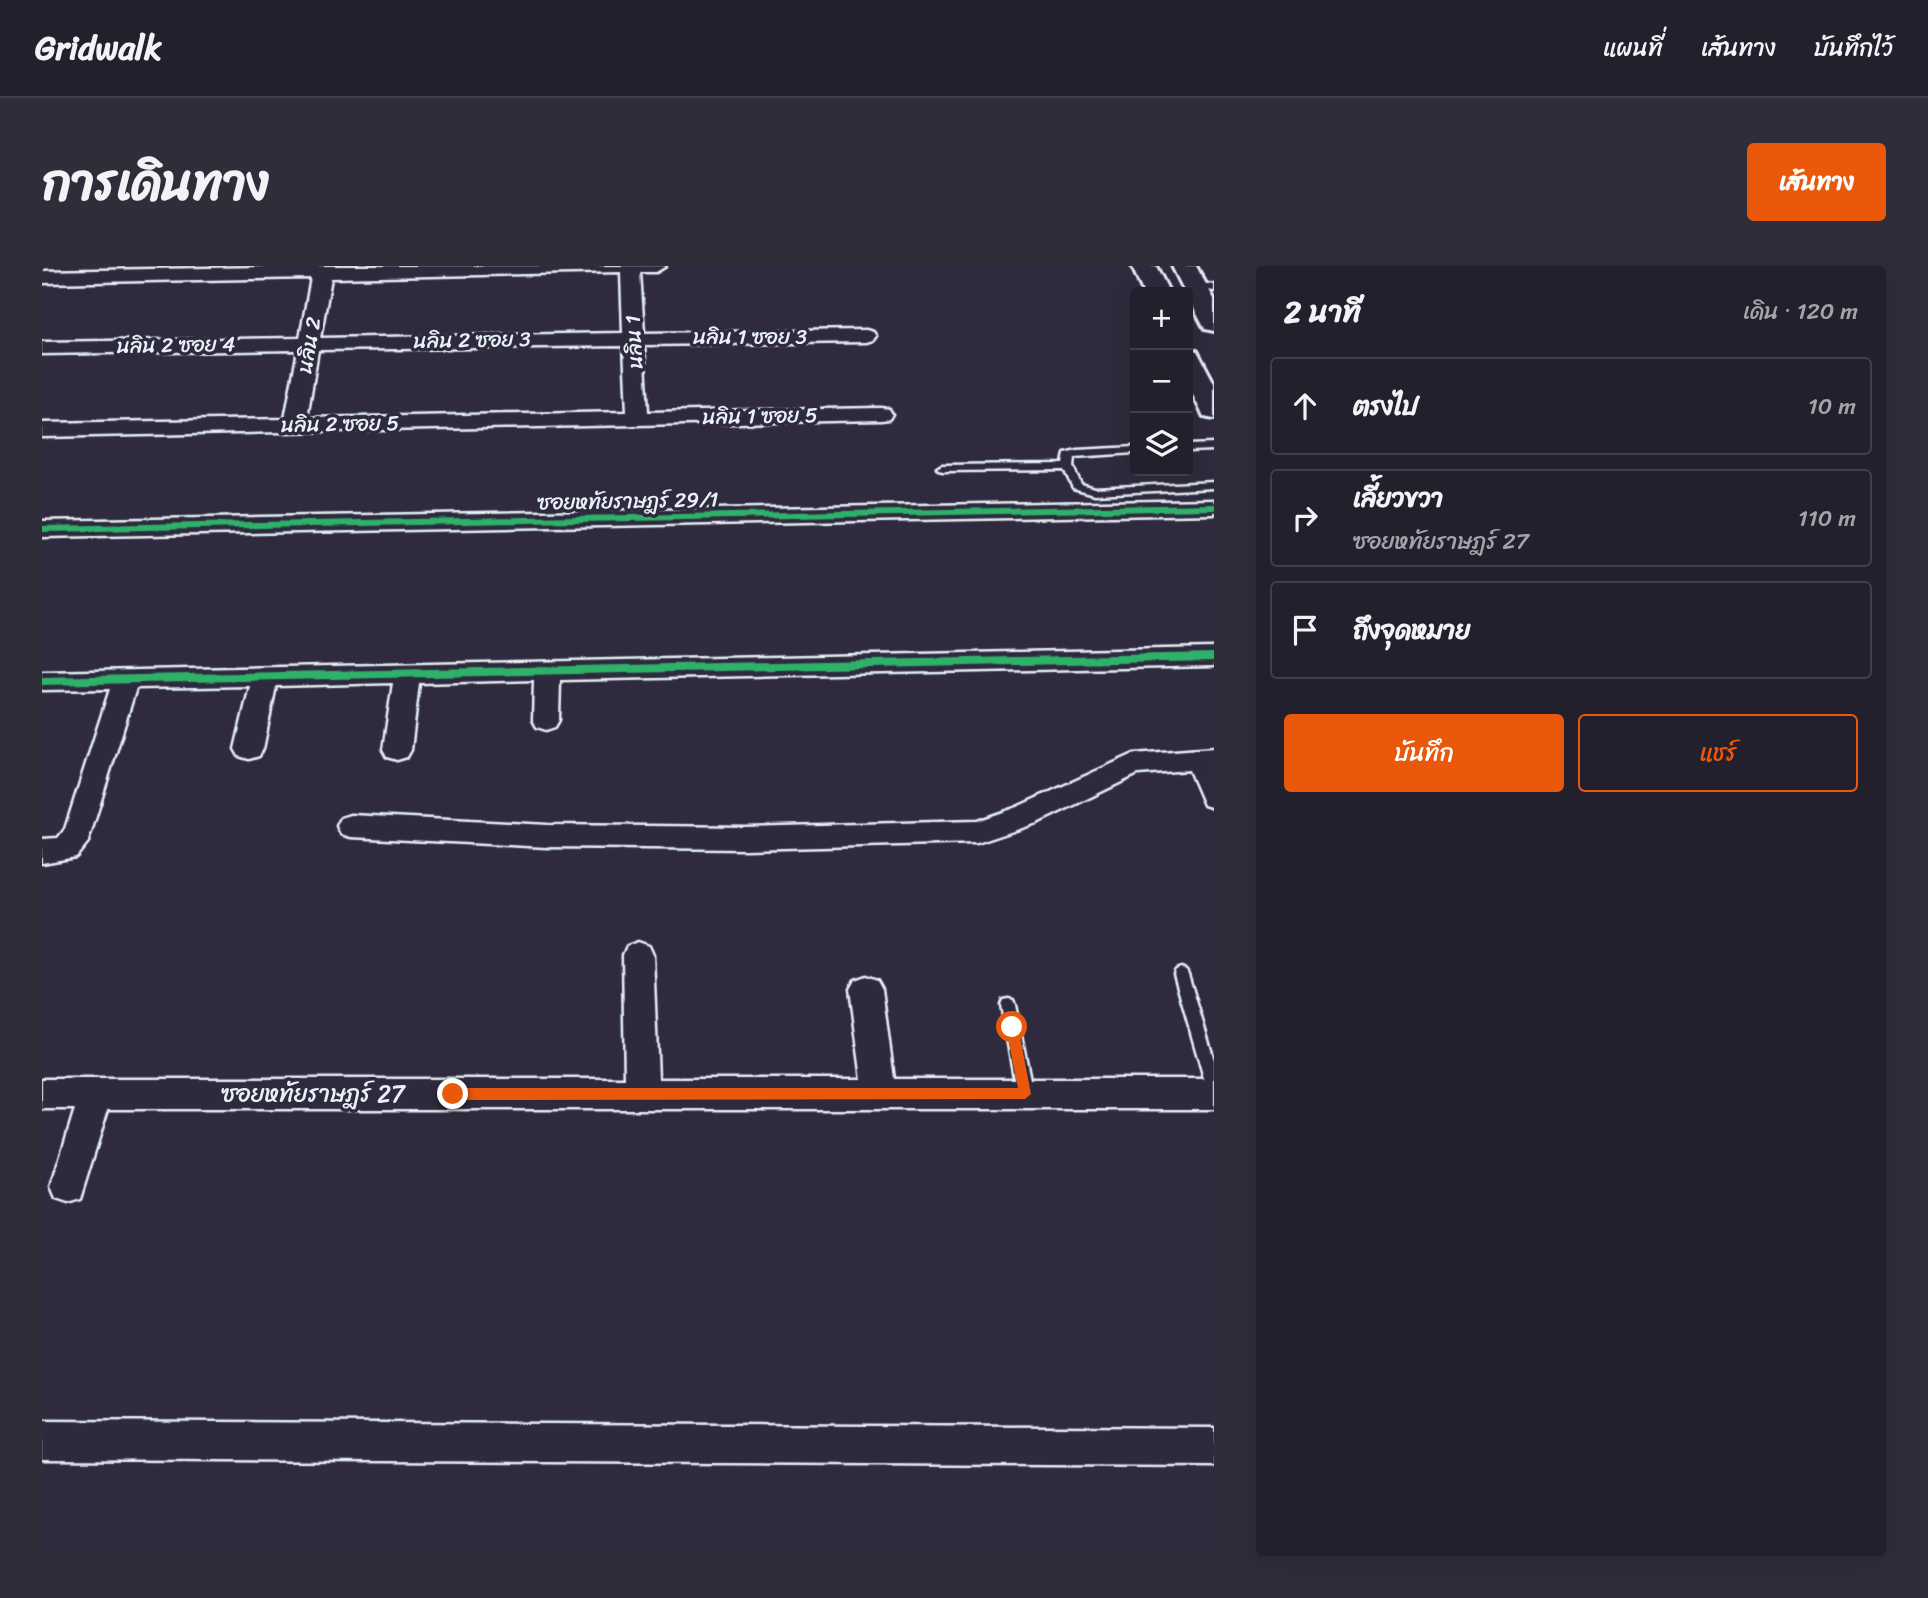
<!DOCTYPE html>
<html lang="th">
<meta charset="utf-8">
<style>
:root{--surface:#23202e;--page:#2f2d3a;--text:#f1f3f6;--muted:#a3a3aa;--line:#403e4a;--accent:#ea580c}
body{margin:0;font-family:Sriracha,"Playpen Sans Thai",sans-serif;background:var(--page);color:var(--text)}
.controls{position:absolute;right:21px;top:21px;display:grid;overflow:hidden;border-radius:7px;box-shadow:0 7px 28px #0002}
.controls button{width:63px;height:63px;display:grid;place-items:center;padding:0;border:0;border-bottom:2px solid var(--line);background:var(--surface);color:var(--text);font:35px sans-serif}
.stop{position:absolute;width:21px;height:21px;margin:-16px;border:5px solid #ea580c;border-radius:50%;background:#fff}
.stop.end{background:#ea580c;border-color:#fff;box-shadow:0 2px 7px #0008}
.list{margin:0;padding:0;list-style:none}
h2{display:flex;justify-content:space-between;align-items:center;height:91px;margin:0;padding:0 28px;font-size:30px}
h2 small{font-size:23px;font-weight:400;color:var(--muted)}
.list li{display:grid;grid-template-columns:46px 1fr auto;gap:21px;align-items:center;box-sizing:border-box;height:98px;margin:0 14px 14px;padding:0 14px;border:2px solid var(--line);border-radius:7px}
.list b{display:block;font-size:26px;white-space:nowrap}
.list p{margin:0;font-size:23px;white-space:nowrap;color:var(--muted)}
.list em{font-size:23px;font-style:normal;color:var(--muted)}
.actions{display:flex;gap:14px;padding:21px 28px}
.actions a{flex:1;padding:16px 0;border:2px solid var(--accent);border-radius:7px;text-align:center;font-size:24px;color:var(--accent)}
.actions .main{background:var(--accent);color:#fff}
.icon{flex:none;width:38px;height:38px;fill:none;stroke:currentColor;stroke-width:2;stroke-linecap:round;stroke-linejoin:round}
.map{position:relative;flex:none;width:1172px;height:1290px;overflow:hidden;border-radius:7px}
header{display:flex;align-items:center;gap:42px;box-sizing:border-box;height:98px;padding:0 35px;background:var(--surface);border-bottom:2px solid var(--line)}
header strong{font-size:33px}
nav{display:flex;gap:38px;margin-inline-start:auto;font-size:24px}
.intro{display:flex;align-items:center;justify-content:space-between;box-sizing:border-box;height:168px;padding:0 42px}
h1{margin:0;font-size:49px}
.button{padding:18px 32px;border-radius:7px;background:var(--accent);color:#fff;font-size:24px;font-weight:700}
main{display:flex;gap:42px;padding:0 42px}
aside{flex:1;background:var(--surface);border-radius:7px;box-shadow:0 7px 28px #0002}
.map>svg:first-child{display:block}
</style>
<header>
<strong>Gridwalk</strong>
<nav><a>แผนที่</a><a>เส้นทาง</a><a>บันทึกไว้</a></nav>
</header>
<div class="intro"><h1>การเดินทาง</h1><a class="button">เส้นทาง</a></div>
<main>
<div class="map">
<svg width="1172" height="1290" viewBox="0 0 1172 1290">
<rect width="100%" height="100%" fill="#2f2a3d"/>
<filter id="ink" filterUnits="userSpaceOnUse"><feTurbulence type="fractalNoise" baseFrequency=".0143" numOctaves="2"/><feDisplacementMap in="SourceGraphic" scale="14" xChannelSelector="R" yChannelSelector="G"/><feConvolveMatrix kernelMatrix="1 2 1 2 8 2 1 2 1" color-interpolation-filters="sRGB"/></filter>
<g filter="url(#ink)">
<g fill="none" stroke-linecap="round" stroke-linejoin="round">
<defs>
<g id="service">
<polygon points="1152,16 1172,19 1172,25 1149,21 1147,19"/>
<polygon points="1172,178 1172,184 1146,185 1146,179"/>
<polygon points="1093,181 1093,187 1032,191 1031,201 1039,218 1053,222 1172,216 1172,222 1053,228 1031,222 1022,204 900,205 895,202 900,199 1021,198 1023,187 1035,184"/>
<polygon points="1139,702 1144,704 1146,708 1172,794 1172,826 1167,824 1164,819 1132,708 1134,704"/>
<polygon points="966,733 971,734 973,739 991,828 988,833 983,835 978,833 975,828 959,739 961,734"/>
</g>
<g id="minor">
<path d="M 271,0 L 624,0 L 614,6 L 598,6 L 602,67 L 824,64 L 831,66 L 834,70 L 831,74 L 824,76 L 602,79 L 606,146 L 839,142 L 847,143 L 850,148 L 847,153 L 839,154 L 0,171 L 0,157 L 243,153 L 256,84 L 0,88 L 0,76 L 258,72 L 269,12 L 0,17 L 0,5 ZM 579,6 L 581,67 L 278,72 L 289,12 ZM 582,80 L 585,146 L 265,152 L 276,84 Z"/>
<polygon points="1172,234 1172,248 0,271 0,255"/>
<polygon points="1172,382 1172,400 518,414 517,454 513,461 504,464 495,461 491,454 492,414 377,417 369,484 365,491 355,494 345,491 341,484 351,417 234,420 221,483 217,490 207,493 197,490 193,483 208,420 94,422 46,576 34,591 0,597 0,573 16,572 23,563 68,423 0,424 0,406"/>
<polygon points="1172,482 1172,542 1162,539 1147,504 1096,508 995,557 935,577 704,583 505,581 309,571 299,568 295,560 299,552 309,549 505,559 704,561 935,555 975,541 1092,488"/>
<polygon points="596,676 607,680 611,689 616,813 820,813 808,723 813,714 824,710 835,714 840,723 852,813 1172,813 1172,843 66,843 38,933 26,937 14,933 9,921 33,843 0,843 0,813 583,813 581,689 585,680"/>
<polygon points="0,1155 1172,1162 1172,1200 0,1193"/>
</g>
<g id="secondary">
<polygon points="1090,0 1114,0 1127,26 1101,26"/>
<polygon points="1130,0 1154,0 1172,33 1172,65 1163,63 1146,31 1146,26 1143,26"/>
<polygon points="1146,83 1155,85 1172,117 1172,153 1162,151 1146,119"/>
</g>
</defs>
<use href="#service" stroke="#e8f1f8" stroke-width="5"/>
<use href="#minor" stroke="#e8f1f8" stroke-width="5"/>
<use href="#secondary" stroke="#e8f1f8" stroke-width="6"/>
<use href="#service" fill="#2f2a3d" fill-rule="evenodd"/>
<use href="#minor" fill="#2f2a3d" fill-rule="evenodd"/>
<use href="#secondary" fill="#2f2a3d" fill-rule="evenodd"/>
<defs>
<polyline id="cycleway-far1" points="0,263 1172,241"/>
<polyline id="cycleway" points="0,415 1172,391"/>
</defs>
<use href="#cycleway-far1" stroke="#2f2a3d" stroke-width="10"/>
<use href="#cycleway" stroke="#2f2a3d" stroke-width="12"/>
<use href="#cycleway-far1" stroke="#2db169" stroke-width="6"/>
<use href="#cycleway" stroke="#2db169" stroke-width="8"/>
</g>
</g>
<polygon fill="#ea580c" points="970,755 976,761 989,828 983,833 411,834 405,828 411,822 976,822 964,761"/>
<g text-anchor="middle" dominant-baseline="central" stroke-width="7" stroke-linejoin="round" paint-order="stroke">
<g font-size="21" fill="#e8f1f8" stroke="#2f2a3d">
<text x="708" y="71">นลิน 1 ซอย 3</text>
<text transform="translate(430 74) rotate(-1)">นลิน 2 ซอย 3</text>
<text transform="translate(592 76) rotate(-93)">นลิน 1</text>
<text transform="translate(134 79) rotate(-1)">นลิน 2 ซอย 4</text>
<text transform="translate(267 79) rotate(-80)">นลิน 2</text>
<text transform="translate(718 150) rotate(-1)">นลิน 1 ซอย 5</text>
<text transform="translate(298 158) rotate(-1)">นลิน 2 ซอย 5</text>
<text transform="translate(586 235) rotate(-1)">ซอยหทัยราษฎร์ 29/1</text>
</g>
<g font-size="24" fill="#e8f1f8" stroke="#2f2a3d">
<text x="271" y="828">ซอยหทัยราษฎร์ 27</text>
</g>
</g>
</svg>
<div class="controls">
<button>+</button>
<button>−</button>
<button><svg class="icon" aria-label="layers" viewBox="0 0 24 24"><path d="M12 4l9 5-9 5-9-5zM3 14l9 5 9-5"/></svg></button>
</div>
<div class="stop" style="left:970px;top:761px"></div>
<div class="stop end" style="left:411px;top:828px"></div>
</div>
<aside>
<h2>2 นาที<small>เดิน · 120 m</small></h2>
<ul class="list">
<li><svg class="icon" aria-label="ahead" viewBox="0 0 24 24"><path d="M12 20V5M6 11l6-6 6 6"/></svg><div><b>ตรงไป</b></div><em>10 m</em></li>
<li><svg class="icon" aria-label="right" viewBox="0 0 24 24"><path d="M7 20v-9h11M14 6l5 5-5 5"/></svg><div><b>เลี้ยวขวา</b><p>ซอยหทัยราษฎร์ 27</p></div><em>110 m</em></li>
<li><svg class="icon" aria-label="arrive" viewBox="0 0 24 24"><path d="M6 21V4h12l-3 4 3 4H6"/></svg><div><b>ถึงจุดหมาย</b></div></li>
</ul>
<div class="actions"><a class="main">บันทึก</a><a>แชร์</a></div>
</aside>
</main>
